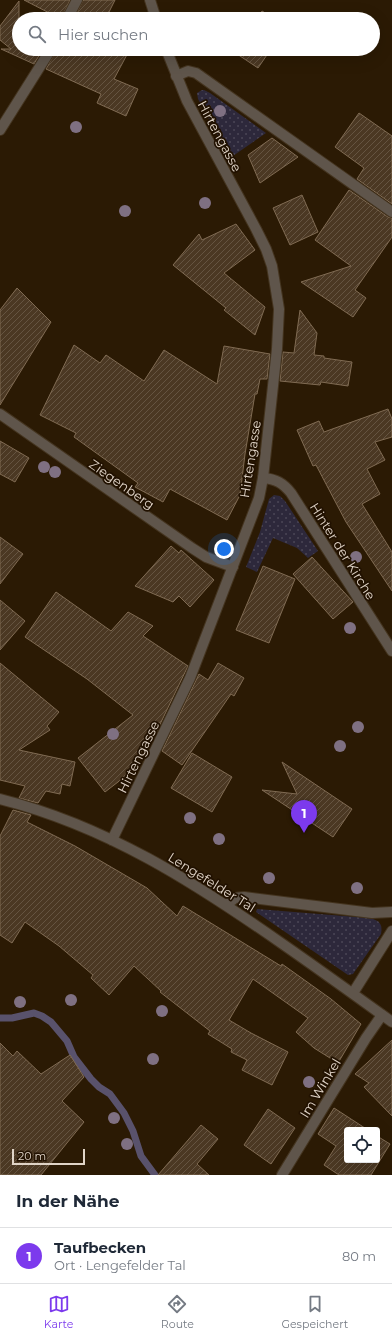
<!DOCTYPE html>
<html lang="de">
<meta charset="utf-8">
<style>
:root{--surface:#fff;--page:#f2f2f3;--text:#1f2937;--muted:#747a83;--line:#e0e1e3;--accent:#7c3aed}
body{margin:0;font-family:Montserrat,sans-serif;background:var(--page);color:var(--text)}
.controls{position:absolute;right:12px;bottom:12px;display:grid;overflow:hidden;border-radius:4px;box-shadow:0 4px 16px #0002}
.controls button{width:36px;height:36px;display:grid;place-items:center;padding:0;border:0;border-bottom:1px solid var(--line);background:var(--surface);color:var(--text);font:20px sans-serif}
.scale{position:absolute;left:12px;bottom:10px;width:73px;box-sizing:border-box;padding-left:4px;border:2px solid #e0d4c7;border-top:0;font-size:11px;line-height:14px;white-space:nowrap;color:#e0d4c7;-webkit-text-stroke:3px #211100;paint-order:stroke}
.you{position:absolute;left:224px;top:549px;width:14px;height:14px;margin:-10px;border:3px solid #fff;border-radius:50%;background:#1a73e8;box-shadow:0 0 0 6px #1a73e833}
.badge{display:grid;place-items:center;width:26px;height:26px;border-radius:50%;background:var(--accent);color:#fff;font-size:13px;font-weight:700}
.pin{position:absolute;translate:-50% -33px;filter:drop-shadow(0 1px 2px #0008)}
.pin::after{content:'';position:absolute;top:21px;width:14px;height:12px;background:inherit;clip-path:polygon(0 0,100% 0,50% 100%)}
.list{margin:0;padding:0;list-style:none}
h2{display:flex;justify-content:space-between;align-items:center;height:52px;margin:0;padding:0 16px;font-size:17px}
h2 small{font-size:13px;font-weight:400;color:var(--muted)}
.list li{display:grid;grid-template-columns:26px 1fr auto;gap:12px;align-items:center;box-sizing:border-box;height:56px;padding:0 16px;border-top:1px solid var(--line)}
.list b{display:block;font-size:15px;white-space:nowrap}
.list p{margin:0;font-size:13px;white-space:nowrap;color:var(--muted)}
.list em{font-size:13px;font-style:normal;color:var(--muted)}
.icon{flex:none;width:22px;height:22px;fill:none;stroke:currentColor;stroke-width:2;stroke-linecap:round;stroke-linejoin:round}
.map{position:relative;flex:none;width:392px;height:1175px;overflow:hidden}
.search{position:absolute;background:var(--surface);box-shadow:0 4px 16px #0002;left:12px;right:12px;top:12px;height:44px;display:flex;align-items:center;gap:10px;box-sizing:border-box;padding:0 14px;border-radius:22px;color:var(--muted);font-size:15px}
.sheet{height:108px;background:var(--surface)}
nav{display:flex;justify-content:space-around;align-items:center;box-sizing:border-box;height:56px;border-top:1px solid var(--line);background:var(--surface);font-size:11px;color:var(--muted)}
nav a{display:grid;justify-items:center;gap:2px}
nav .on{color:var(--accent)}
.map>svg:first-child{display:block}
</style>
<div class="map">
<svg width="392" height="1175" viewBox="0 0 392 1175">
<defs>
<pattern id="grass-dots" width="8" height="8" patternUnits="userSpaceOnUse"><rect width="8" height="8" fill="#2d283b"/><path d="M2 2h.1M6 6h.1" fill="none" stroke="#4b4656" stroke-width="1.8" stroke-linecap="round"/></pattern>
<pattern id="building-hatch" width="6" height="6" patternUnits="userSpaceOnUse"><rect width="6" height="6" fill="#4b3823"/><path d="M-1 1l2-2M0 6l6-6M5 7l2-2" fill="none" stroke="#655441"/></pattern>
</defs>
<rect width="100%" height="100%" fill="#2b1a04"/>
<g fill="url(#grass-dots)">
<polygon points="202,90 204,90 210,93 266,133 230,158 198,99 197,93"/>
<polygon points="274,495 280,496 285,501 318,551 308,558 297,548 273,538 257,572 246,567 260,532 269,499"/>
<path d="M 257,909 L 369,918 C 379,920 383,924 381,934 L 353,974 L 348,975 L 256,912 Z"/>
</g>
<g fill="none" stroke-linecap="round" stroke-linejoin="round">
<polyline stroke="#59526c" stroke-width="7" points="0,1018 12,1018 34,1013 42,1016 51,1022 67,1041 74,1057 91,1079 99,1087 110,1094 124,1113 133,1131 141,1156 155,1175"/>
</g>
<g fill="url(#building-hatch)" stroke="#806b53">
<polygon points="24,0 70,0 61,19"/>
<polygon points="83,0 115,0 109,12 122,19 74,19"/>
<polygon points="19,1 19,49 43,49 34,64 1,49 11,49 0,40 0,26"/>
<polygon points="262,11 275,19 257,19"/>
<polygon points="57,49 130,49 114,79 138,89 126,116 97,103 101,94 46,69"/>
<polygon points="236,49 271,49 258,68 234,52"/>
<polygon points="359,113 392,136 392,204 357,179 364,168 335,147"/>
<polygon points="272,138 298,157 260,183 248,155"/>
<polygon points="349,190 388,217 392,218 392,237 355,290 366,298 353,317 301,282 351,266 315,240"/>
<polygon points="302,195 318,232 290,245 273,208"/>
<polygon points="236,224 255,250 224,273 265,307 255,335 224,310 226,308 173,265 199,234 202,240"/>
<polygon points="17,288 51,322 0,405 0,310"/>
<polygon points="300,310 317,333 314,355 324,356 324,358 352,362 348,386 321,382 320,385 280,381 283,352 294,353"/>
<polygon points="74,345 100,363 106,355 144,381 164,350 217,384 224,346 270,354 267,379 260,379 257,394 255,394 245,454 240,495 227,520 170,489 163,502 135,487 138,483 74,437 76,433 40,415"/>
<polygon points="388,409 392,419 392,437 375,442 385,460 367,469 380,494 362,504 392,552 392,591 346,522 316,465 313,466 297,430 319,421 324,432"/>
<polygon points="0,441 29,458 15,482 0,474"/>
<polygon points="0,537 23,554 0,584"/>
<polygon points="171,546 179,553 181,550 214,580 190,607 179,596 173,602 135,586"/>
<polygon points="312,557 353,602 333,619 293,574"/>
<polygon points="263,566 295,579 269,643 236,630"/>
<polygon points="56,592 111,631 128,612 153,626 143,636 188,666 151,743 148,741 127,775 105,792 78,758 133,715 87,679 25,637"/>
<polygon points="0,600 25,621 0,650"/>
<polygon points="0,663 59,712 47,726 50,730 19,750 75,762 70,786 62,784 60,794 46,791 38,803 19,798 25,786 0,780"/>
<polygon points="218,663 244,678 234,696 231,694 182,765 162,751 199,674 208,680"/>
<polygon points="192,753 232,777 212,812 171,788"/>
<polygon points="282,762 352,809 333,837 262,790 297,794"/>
<polygon points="13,810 31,815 27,822 75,846 147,888 177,916 183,906 281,966 282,964 331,999 361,1024 338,1063 314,1048 296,1032 308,1018 253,979 229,1020 251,1033 288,1052 272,1085 242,1070 247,1060 231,1052 232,1049 208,1034 210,1031 160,992 161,991 134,966 109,995 91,978 93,975 59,946 25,922 12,943 0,935 0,836"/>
<polygon points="392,1040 392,1116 364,1087 369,1083 355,1074"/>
<polygon points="0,1043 13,1056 17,1051 41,1074 70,1055 84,1077 62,1101 84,1122 41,1175 0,1175"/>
<polygon points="334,1108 368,1130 347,1130 347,1160 377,1160 377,1136 390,1144 371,1175 339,1175 324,1165 336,1146 318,1134"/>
<polygon points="268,1109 295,1128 271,1164 244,1145"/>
<polygon points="201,1125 218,1139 197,1164 209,1175 158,1175"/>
</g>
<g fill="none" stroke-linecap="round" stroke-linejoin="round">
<defs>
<polyline id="service" points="226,905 235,898 244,897 372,913 392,912"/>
<g id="minor">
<polyline points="150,0 156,19"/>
<polyline points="67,19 77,0"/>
<polyline points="176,76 188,71 196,73 392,212"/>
<polyline points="0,130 51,49"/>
<polyline points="0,414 192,548 206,557 233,567"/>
<path d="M 263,478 C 276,479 283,483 291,493 L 392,651"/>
<polyline points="112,840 190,678 259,498 263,478 277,349 279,309 272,266 266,249 256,229 187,101 166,49"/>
<polyline points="353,993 392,931"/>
<polyline points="282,1175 366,1038 382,1015"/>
</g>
<path id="tertiary" d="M 0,799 C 107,826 194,882 284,945 C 320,970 356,996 392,1022"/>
</defs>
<use href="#service" stroke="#44341f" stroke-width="12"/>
<use href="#minor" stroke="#44341f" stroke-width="12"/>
<use href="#tertiary" stroke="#44341f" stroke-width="12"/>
<use href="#service" stroke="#5f554b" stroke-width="10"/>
<use href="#minor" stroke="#5f554b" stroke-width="10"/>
<use href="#tertiary" stroke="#5f554b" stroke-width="10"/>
</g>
<g fill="#7f7082">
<circle cx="220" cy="111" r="6"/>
<circle cx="76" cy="127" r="6"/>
<circle cx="205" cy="203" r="6"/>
<circle cx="125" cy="211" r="6"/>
<circle cx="44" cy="467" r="6"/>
<circle cx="55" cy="472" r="6"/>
<circle cx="356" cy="557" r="6"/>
<circle cx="350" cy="628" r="6"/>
<circle cx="358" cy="727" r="6"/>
<circle cx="113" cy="734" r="6"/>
<circle cx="340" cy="746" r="6"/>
<circle cx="190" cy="818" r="6"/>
<circle cx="219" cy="839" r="6"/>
<circle cx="269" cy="878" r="6"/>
<circle cx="357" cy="888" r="6"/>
<circle cx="71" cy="1000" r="6"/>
<circle cx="20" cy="1002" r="6"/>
<circle cx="162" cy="1011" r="6"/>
<circle cx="153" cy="1059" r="6"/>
<circle cx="309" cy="1082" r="6"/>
<circle cx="114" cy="1118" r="6"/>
<circle cx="127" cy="1144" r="6"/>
</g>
<g text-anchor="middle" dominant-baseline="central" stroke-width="3.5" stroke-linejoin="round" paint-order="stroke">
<g font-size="13" fill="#e0d4c7" stroke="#211100">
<text transform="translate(220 136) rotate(62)">Hirtengasse</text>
<text transform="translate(250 459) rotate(-81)">Hirtengasse</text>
<text transform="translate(122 484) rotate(35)">Ziegenberg</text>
<text transform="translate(343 551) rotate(58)">Hinter der Kirche</text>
<text transform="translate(138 757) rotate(-64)">Hirtengasse</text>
<text transform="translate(212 882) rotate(32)">Lengefelder Tal</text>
<text transform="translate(320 1088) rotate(-59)">Im Winkel</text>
</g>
</g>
</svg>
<div class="controls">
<button><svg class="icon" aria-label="locate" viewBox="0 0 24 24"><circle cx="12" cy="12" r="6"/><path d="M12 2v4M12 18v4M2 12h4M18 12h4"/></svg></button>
</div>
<div class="scale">20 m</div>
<div class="you"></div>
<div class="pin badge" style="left:304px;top:833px">1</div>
<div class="search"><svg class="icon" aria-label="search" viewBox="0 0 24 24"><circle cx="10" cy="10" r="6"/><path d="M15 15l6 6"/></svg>Hier suchen</div>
</div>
<section class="sheet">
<h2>In der Nähe<small></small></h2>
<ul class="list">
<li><span class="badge">1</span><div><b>Taufbecken</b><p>Ort · Lengefelder Tal</p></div><em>80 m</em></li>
</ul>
</section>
<nav>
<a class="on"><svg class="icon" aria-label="map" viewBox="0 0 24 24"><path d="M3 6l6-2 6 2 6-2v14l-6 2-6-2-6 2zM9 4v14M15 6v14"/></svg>Karte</a>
<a><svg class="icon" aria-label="directions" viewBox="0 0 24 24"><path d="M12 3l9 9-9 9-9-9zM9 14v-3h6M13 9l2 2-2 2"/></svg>Route</a>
<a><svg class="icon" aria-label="saved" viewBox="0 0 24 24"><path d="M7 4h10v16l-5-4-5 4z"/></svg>Gespeichert</a>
</nav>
